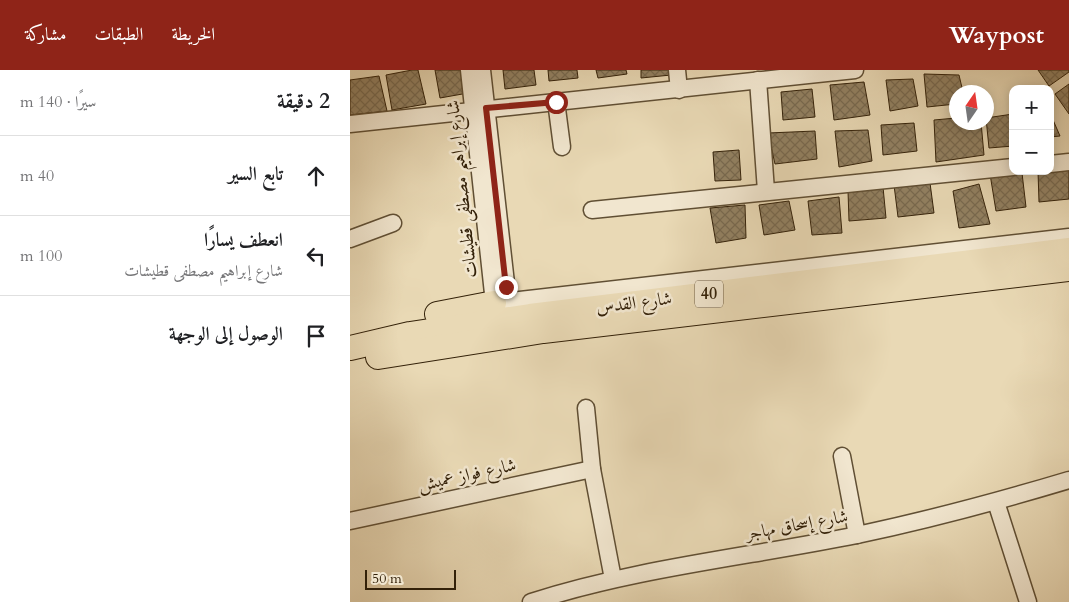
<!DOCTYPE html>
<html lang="ar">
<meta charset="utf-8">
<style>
:root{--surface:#fff;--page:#f2f2f2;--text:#202124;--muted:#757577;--line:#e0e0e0;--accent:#8f2418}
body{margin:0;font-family:Cardo,Amiri,serif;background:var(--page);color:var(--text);direction:rtl}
.controls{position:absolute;right:15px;top:15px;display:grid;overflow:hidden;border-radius:10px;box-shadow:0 2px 12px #0003}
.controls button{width:45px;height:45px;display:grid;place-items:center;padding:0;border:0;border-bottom:1px solid var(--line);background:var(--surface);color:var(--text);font:25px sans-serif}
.compass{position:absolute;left:599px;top:15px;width:45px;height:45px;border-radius:50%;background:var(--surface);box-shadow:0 2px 12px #0003;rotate:13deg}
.scale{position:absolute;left:15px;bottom:12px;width:91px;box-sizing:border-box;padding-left:5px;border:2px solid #332109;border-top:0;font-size:14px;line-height:18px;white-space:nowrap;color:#332109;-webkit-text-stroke:4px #f1e6cf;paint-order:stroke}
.stop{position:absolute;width:15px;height:15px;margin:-11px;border:4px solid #8f2418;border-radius:50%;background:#fff}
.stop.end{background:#8f2418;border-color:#fff;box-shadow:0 1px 5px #0008}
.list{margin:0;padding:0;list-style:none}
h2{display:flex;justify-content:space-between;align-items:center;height:65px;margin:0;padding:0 20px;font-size:21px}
h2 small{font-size:16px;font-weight:400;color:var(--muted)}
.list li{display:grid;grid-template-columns:32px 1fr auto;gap:15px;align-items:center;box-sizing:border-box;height:80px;padding:0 20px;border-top:1px solid var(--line)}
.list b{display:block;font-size:19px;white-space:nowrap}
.list p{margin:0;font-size:16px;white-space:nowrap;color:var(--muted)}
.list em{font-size:16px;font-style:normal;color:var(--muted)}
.icon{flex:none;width:28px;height:28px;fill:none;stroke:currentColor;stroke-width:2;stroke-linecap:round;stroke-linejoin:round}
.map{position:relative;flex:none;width:719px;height:532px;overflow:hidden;direction:ltr}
header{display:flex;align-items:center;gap:30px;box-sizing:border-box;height:70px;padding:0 25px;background:var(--accent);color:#fff}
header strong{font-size:24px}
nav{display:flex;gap:28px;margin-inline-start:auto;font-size:18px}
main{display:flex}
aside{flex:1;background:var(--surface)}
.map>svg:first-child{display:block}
</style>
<header>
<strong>Waypost</strong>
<nav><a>الخريطة</a><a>الطبقات</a><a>مشاركة</a></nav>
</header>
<main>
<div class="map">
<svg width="719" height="532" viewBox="0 0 719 532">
<defs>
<pattern id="building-cross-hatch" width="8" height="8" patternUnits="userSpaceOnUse" patternTransform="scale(1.25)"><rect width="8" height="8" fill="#928162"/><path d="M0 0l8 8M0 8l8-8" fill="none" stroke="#78694f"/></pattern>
</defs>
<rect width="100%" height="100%" fill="#e9d9b5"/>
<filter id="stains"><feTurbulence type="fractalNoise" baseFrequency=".004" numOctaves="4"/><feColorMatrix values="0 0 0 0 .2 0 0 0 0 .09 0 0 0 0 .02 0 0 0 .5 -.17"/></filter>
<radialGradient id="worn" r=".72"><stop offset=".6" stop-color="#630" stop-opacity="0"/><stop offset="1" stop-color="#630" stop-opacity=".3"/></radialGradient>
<g fill="url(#building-cross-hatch)" stroke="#332109">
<polygon points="62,0 68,0 76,34 42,40 36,5"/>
<polygon points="85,0 115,0 118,23 90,28"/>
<polygon points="153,0 184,0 186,15 155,19"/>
<polygon points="198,0 227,0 228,8 199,11"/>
<polygon points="246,0 276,0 277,4 248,8"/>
<polygon points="291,0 321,0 321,5 291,8"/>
<polygon points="688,0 719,0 719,2 699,16"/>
<polygon points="574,4 609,5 613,22 606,22 606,34 577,37"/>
<polygon points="29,6 37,41 0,45 0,10"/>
<polygon points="563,9 568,36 540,41 536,10"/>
<polygon points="514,12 520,45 484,50 480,15"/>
<polygon points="719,14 719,44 705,24"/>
<polygon points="462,19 465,47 433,50 431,22"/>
<polygon points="700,43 710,66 700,67"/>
<polygon points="663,44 663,76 639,78 636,48"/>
<polygon points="606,48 606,52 631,52 634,85 586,92 584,50"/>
<polygon points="564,53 567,81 533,85 531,55"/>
<polygon points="518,60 522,91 489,97 485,61"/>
<polygon points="465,61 467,89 425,94 418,63"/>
<polygon points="389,80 391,110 365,111 363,82"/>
<polygon points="719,98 719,129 689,132 688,101"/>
<polygon points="672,103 676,137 646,141 640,104"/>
<polygon points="580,113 584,143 548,147 544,115"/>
<polygon points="629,114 640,154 609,158 603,121"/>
<polygon points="533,117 536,148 499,151 498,121"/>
<polygon points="489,127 492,163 462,165 458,131"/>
<polygon points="439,131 445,160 414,165 409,135"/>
<polygon points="395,135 396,168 366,173 360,138"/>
</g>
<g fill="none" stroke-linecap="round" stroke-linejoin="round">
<defs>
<g id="minor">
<polyline points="119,0 144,233 719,167"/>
<polyline points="132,0 158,231"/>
<polyline points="327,0 329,20"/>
<polyline points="408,10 416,121"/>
<polyline points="206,31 212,77"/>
<polyline points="0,54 505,0"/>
<polyline points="700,94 719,92"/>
<polyline points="242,140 663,97"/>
<polyline points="0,169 43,153"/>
<polyline points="236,338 242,399 263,509"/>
<polyline points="492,386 507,465"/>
<polyline points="646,432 678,532"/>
<polyline points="0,451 242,399"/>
<path d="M 181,532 C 287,498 398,487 507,465 C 578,450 649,431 719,410"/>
</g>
<g id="highway">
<polyline points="87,244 144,233"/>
<polyline points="0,278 60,264 180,246 719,180"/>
<polyline points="28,287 193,261 719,199"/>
</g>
</defs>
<use href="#minor" stroke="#604f34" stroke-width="19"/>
<use href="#highway" stroke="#332109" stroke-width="26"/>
<use href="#minor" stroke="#f1e6cf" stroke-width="16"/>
<use href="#highway" stroke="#e9d9b5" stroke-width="24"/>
</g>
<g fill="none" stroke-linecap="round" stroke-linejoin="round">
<polyline stroke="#8f2418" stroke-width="6" points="156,217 136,38 206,32"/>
</g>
<g text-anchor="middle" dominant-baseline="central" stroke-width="5" stroke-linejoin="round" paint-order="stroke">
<rect fill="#f1e6cf" stroke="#6c5c44" stroke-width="1" x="345" y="210.5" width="28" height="27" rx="4"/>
<g font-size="16" font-weight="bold" fill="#332109">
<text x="359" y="224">40</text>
</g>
<g font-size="18" fill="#332109" stroke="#f1e6cf">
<text transform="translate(112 119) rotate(-96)">شارع إبراهيم مصطفى قطيشات</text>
<text transform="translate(284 233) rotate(-7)">شارع القدس</text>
<text transform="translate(117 405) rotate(-12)">شارع فواز عميش</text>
<text transform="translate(447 455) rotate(-10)">شارع إسحاق مهاجر</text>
</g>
</g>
<rect width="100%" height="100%" filter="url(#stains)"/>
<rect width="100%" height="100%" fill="url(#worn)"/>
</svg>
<div class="controls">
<button>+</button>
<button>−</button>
</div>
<svg class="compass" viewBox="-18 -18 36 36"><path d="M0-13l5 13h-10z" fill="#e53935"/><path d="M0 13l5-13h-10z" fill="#757577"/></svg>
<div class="scale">50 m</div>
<div class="stop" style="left:206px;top:32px"></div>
<div class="stop end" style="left:156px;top:217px"></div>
</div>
<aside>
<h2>2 دقيقة<small>سيرًا · 140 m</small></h2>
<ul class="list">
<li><svg class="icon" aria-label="ahead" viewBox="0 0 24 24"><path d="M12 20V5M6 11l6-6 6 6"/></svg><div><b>تابع السير</b></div><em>40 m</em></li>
<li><svg class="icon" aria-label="left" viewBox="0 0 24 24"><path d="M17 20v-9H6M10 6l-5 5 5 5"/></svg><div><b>انعطف يسارًا</b><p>شارع إبراهيم مصطفى قطيشات</p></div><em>100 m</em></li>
<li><svg class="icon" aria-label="arrive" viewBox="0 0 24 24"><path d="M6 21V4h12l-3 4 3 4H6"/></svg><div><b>الوصول إلى الوجهة</b></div></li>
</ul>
</aside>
</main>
